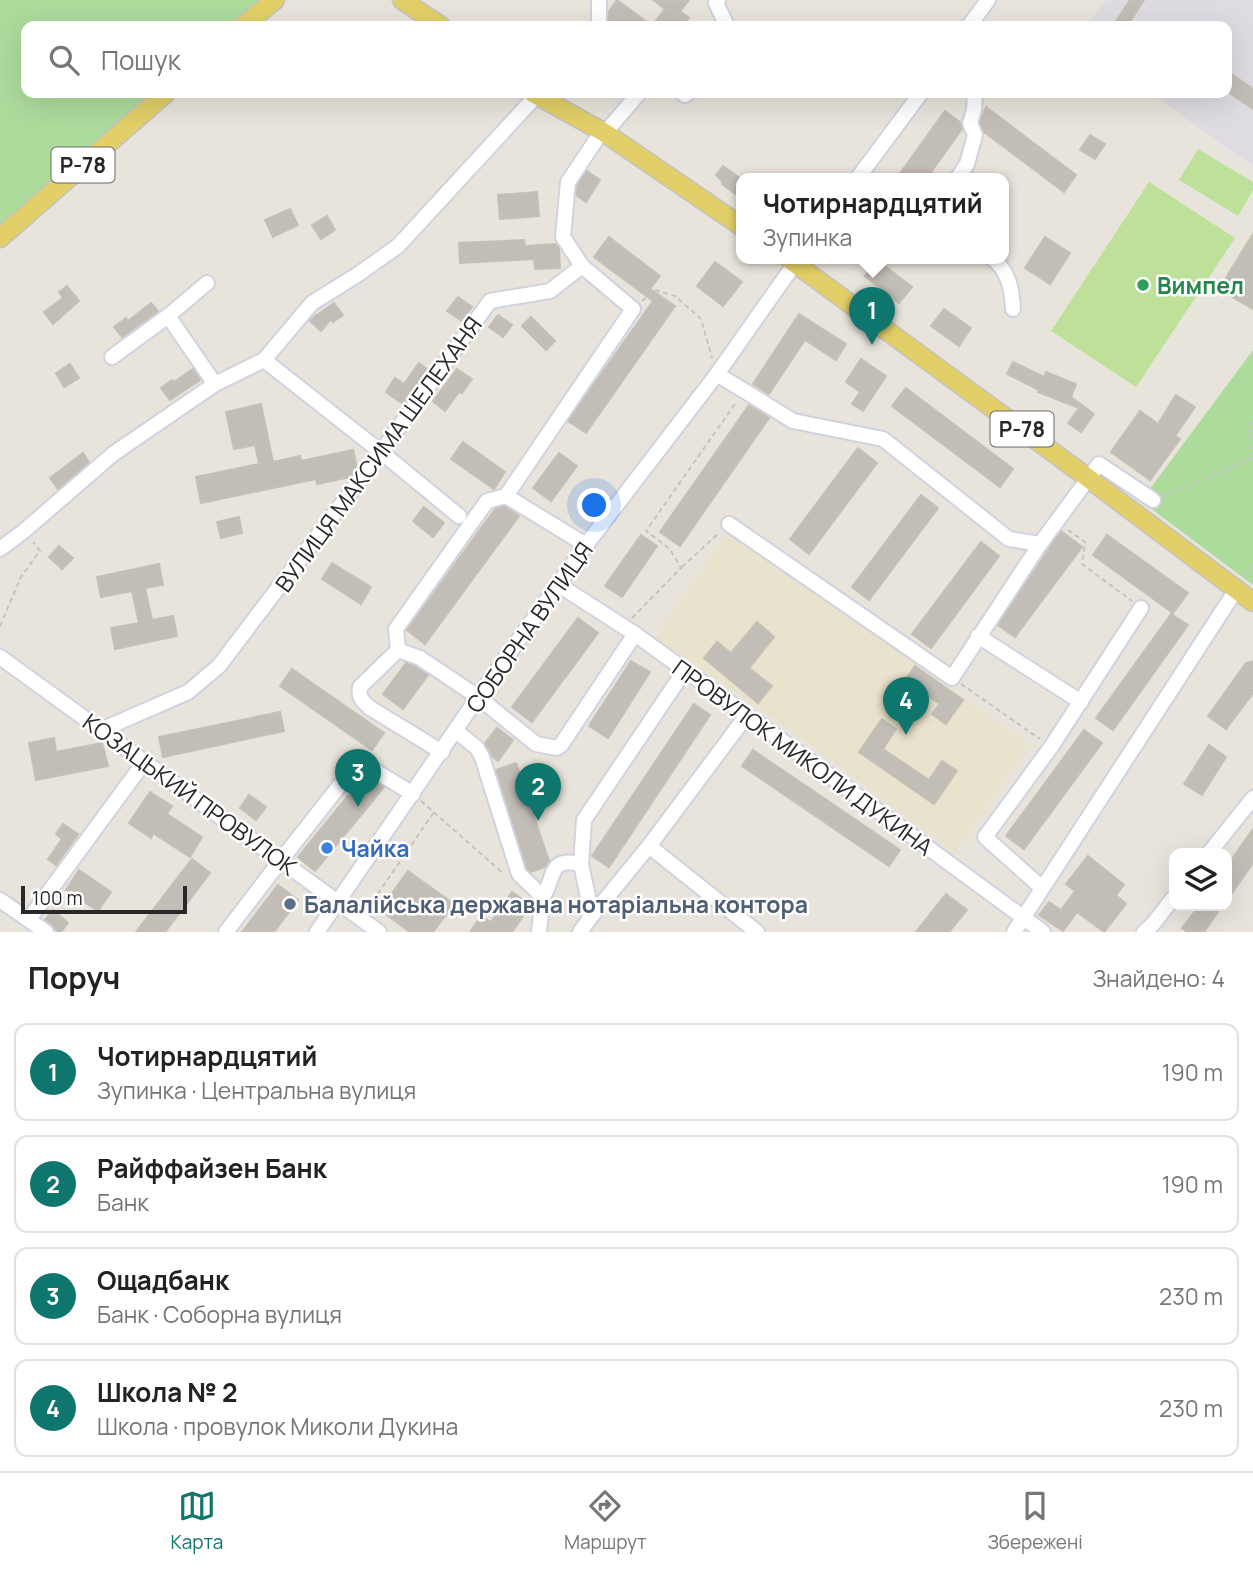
<!DOCTYPE html>
<html lang="uk">
<meta charset="utf-8">
<style>
:root{--surface:#fff;--page:#f2f2f2;--text:#222;--muted:#767676;--line:#e0e0e0;--accent:#0f766e}
body{margin:0;font-family:Manrope,sans-serif;background:var(--page);color:var(--text)}
.controls{position:absolute;right:21px;bottom:21px;display:grid;overflow:hidden;border-radius:14px;box-shadow:0 7px 28px #0002}
.controls button{width:63px;height:63px;display:grid;place-items:center;padding:0;border:0;border-bottom:2px solid var(--line);background:var(--surface);color:var(--text);font:35px sans-serif}
.scale{position:absolute;left:21px;bottom:18px;width:166px;box-sizing:border-box;padding-left:7px;border:4px solid #282828;border-top:0;font-size:19px;line-height:24px;white-space:nowrap;color:#282828;-webkit-text-stroke:5px #fff;paint-order:stroke}
.you{position:absolute;left:595px;top:506px;width:24px;height:24px;margin:-18px;border:5px solid #fff;border-radius:50%;background:#1a73e8;box-shadow:0 0 0 10px #1a73e833}
.badge{display:grid;place-items:center;width:46px;height:46px;border-radius:50%;background:var(--accent);color:#fff;font-size:23px;font-weight:700}
.pin{position:absolute;translate:-50% -58px;filter:drop-shadow(0 2px 4px #0008)}
.pin::after{content:'';position:absolute;top:37px;width:24px;height:21px;background:inherit;clip-path:polygon(0 0,100% 0,50% 100%)}
.popup{position:absolute;left:736px;top:173px;width:273px;height:91px;box-sizing:border-box;display:grid;place-content:center;border-radius:14px;background:var(--surface);filter:drop-shadow(0 2px 5px #0005);font-size:23px;white-space:nowrap;color:var(--muted)}
.popup b{font-size:26px;color:var(--text)}
.popup::after{content:'';position:absolute;left:50%;top:100%;margin-left:-14px;border:14px solid transparent;border-top-color:var(--surface)}
.list{margin:0;padding:0;list-style:none}
h2{display:flex;justify-content:space-between;align-items:center;height:91px;margin:0;padding:0 28px;font-size:30px}
h2 small{font-size:23px;font-weight:400;color:var(--muted)}
.list li{display:grid;grid-template-columns:46px 1fr auto;gap:21px;align-items:center;box-sizing:border-box;height:98px;margin:0 14px 14px;padding:0 14px;border:2px solid var(--line);border-radius:14px}
.list b{display:block;font-size:26px;white-space:nowrap}
.list p{margin:0;font-size:23px;white-space:nowrap;color:var(--muted)}
.list em{font-size:23px;font-style:normal;color:var(--muted)}
.icon{flex:none;width:38px;height:38px;fill:none;stroke:currentColor;stroke-width:2;stroke-linecap:round;stroke-linejoin:round}
.map{position:relative;flex:none;width:1253px;height:932px;overflow:hidden}
.search{position:absolute;background:var(--surface);box-shadow:0 7px 28px #0002;left:21px;right:21px;top:21px;height:77px;display:flex;align-items:center;gap:18px;box-sizing:border-box;padding:0 24px;border-radius:14px;color:var(--muted);font-size:26px}
.sheet{height:539px;background:var(--surface)}
nav{display:flex;justify-content:space-around;align-items:center;box-sizing:border-box;height:98px;border-top:2px solid var(--line);background:var(--surface);font-size:19px;color:var(--muted)}
nav a{display:grid;justify-items:center;gap:4px}
nav .on{color:var(--accent)}
.map>svg:first-child{display:block}
</style>
<div class="map">
<svg width="1253" height="932" viewBox="0 0 1253 932">
<rect width="100%" height="100%" fill="#e9e4db"/>
<polygon fill="#dedbe2" points="1106,0 1253,0 1253,166 1150,93 1227,93 1227,26 1086,26"/>
<polygon fill="#e9e2cc" points="728,533 855,620 1029,744 955,853 783,725 655,637"/>
<g fill="#addb9c">
<polygon points="0,0 268,0 236,26 26,26 26,93 156,93 101,138 0,229"/>
<polygon points="1253,350 1253,585 1141,501"/>
</g>
<g fill="#bde199">
<polygon points="1198,149 1253,182 1253,190 1238,216 1179,180"/>
<polygon points="1149,182 1235,238 1136,387 1051,331"/>
</g>
<g fill="#c2beb7" stroke="#c4c0b5" stroke-width="2">
<polygon points="617,0 652,26 665,9 653,0 689,0 680,11 689,18 682,26 609,26 609,11"/>
<polygon points="1130,0 1144,0 1127,26 1113,26"/>
<polygon points="1230,73 1253,89 1253,109 1227,91 1227,78"/>
<polygon points="986,107 1076,175 1064,192 984,132 980,122"/>
<polygon points="945,111 961,123 962,129 926,179 896,179"/>
<polygon points="1090,135 1105,144 1095,159 1080,150"/>
<polygon points="723,166 741,179 741,198 722,184 723,182 716,175"/>
<polygon points="587,171 600,180 586,202 576,195 577,185"/>
<polygon points="537,192 539,216 500,219 498,195"/>
<polygon points="290,209 298,225 273,237 265,220"/>
<polygon points="327,216 335,230 321,239 312,225"/>
<polygon points="1253,234 1253,309 1219,289"/>
<polygon points="609,237 660,276 650,289 675,306 586,433 568,421 653,301 594,257"/>
<polygon points="1045,237 1070,253 1050,284 1025,268"/>
<polygon points="524,240 525,246 556,244 559,248 560,268 535,269 534,259 460,263 459,243"/>
<polygon points="877,260 912,287 899,303 865,276"/>
<polygon points="715,262 742,282 723,306 697,286"/>
<polygon points="67,286 79,301 53,324 44,312 63,298 59,292"/>
<polygon points="458,297 472,307 462,321 447,311"/>
<polygon points="151,303 158,311 122,337 114,327 126,318 128,321"/>
<polygon points="334,303 343,315 333,322 331,319 321,331 310,321 316,315 317,315"/>
<polygon points="944,309 971,328 959,346 931,326"/>
<polygon points="799,314 846,344 836,360 805,340 769,394 753,384"/>
<polygon points="498,315 512,325 503,337 489,327"/>
<polygon points="531,317 555,341 546,350 522,326"/>
<polygon points="861,359 886,376 863,411 852,404 860,392 846,382"/>
<polygon points="1013,362 1044,377 1046,372 1076,384 1071,397 1094,414 1081,432 1068,423 1079,408 1038,392 1039,390 1007,374"/>
<polygon points="419,363 428,370 403,404 386,392 395,378 404,384"/>
<polygon points="70,364 79,378 64,387 56,373"/>
<polygon points="193,369 200,380 170,400 161,388 172,380 174,382"/>
<polygon points="457,369 472,379 462,393 459,392 445,411 433,401"/>
<polygon points="906,388 1013,469 1000,487 892,406"/>
<polygon points="1176,395 1195,407 1175,436 1180,439 1150,480 1111,452 1140,411 1158,424"/>
<polygon points="261,404 273,462 300,456 301,461 353,450 357,468 350,477 317,484 316,479 201,503 196,477 259,464 255,445 234,449 226,412"/>
<polygon points="749,405 769,418 680,546 660,532"/>
<polygon points="463,442 505,472 494,489 451,459"/>
<polygon points="858,448 877,463 809,554 790,539"/>
<polygon points="83,453 89,462 58,489 50,478"/>
<polygon points="559,453 577,466 551,501 533,488"/>
<polygon points="921,495 938,508 869,600 852,587"/>
<polygon points="504,506 519,516 425,644 407,630 495,509"/>
<polygon points="424,507 444,523 433,537 413,521"/>
<polygon points="239,517 242,533 221,538 217,522"/>
<polygon points="1061,531 1082,547 1015,637 998,625"/>
<polygon points="641,535 657,546 622,597 605,586"/>
<polygon points="1107,535 1188,593 1173,613 1093,555"/>
<polygon points="981,542 999,556 931,648 912,634"/>
<polygon points="59,546 73,558 62,569 49,557"/>
<polygon points="332,563 371,587 361,604 322,579"/>
<polygon points="159,564 163,585 145,588 152,620 173,616 177,636 115,649 111,628 139,623 132,591 101,597 97,577"/>
<polygon points="1171,614 1188,625 1113,730 1096,718"/>
<polygon points="578,618 598,633 532,722 512,707"/>
<polygon points="757,622 774,637 749,668 772,686 758,703 704,658 717,642 731,653"/>
<polygon points="631,661 650,672 608,738 589,726"/>
<polygon points="1253,661 1253,693 1226,729 1208,716 1246,663"/>
<polygon points="406,663 416,667 428,675 403,709 383,694"/>
<polygon points="915,666 963,700 946,724 932,714 940,704 918,689 911,699 898,690"/>
<polygon points="292,669 384,733 372,750 280,686"/>
<polygon points="694,704 710,715 609,867 592,856"/>
<polygon points="280,712 284,731 163,757 159,737"/>
<polygon points="882,719 896,729 883,749 929,780 942,761 957,771 934,804 859,752"/>
<polygon points="497,728 513,740 498,761 492,756 485,743"/>
<polygon points="1084,730 1102,743 1024,849 1006,836"/>
<polygon points="54,738 56,752 102,743 108,766 36,780 29,743"/>
<polygon points="1209,745 1226,757 1202,795 1184,784"/>
<polygon points="753,750 900,850 889,866 742,766"/>
<polygon points="516,763 549,861 545,867 531,872 527,869 496,770"/>
<polygon points="364,776 384,787 315,871 298,857"/>
<polygon points="150,792 172,806 167,814 202,837 190,857 153,833 151,838 129,823"/>
<polygon points="249,795 266,807 256,820 240,808"/>
<polygon points="63,824 78,834 56,865 48,859 62,839 56,834"/>
<polygon points="1253,829 1253,863 1227,900 1227,866"/>
<polygon points="1088,856 1124,885 1116,895 1126,904 1104,932 1077,912 1063,931 1039,915 1049,902 1061,910 1075,891 1066,884"/>
<polygon points="192,859 210,873 165,932 136,932"/>
<polygon points="79,870 111,892 98,911 66,890"/>
<polygon points="408,871 454,904 433,932 410,932 380,910"/>
<polygon points="278,885 298,900 274,932 242,932"/>
<polygon points="512,892 531,905 512,932 470,932 481,916 491,922"/>
<polygon points="946,894 967,910 949,932 916,932"/>
<polygon points="1199,906 1222,906 1204,932 1188,932 1182,928"/>
<polygon points="53,910 68,923 61,932 58,932 52,925 45,920"/>
</g>
<g fill="none" stroke-linecap="round" stroke-linejoin="round">
<defs>
<g id="minor">
<polyline points="599,0 599,26"/>
<polyline points="718,0 716,3 727,26"/>
<polyline points="969,26 988,0"/>
<polyline points="682,93 685,95 688,93"/>
<polyline points="605,133 639,93"/>
<polyline points="857,179 921,93"/>
<polyline points="957,179 967,164 975,135 970,123 974,110 975,93"/>
<path d="M 993,259 C 1009,271 1012,291 1013,309"/>
<polyline points="207,283 168,316 215,384"/>
<polyline points="112,357 168,316"/>
<polyline points="264,360 381,452 459,516"/>
<polyline points="717,374 793,421 883,439 1009,539 1040,544 1099,464 1153,500"/>
<polyline points="729,524 952,678 1040,544"/>
<polyline points="586,545 506,496 633,309 582,266 563,237 568,182 602,131"/>
<polyline points="0,549 24,531 113,454 215,384 264,360 312,303 357,275 398,246 537,95"/>
<polyline points="559,585 635,634 747,715 1043,932"/>
<polyline points="978,636 1081,702"/>
<polyline points="398,650 420,658 478,697 536,744 557,748 561,745 635,634"/>
<polyline points="0,657 379,932"/>
<polyline points="101,730 188,692 219,666 381,452 490,301 550,291 582,266"/>
<polyline points="456,731 477,748 482,757 519,874 543,897 539,932"/>
<path d="M 442,752 L 370,708 C 362,701 358,697 360,687 L 398,650 L 396,629 L 487,501 L 506,496"/>
<polyline points="649,846 757,932"/>
<polyline points="1209,853 1253,798"/>
<polyline points="1042,888 985,837 1051,747 1141,608"/>
<path d="M 543,897 C 556,875 548,857 581,864"/>
<polyline points="0,900 46,932"/>
<polyline points="590,918 589,902 581,864 584,820 685,670"/>
<polyline points="29,919 145,761"/>
<polyline points="226,932 281,860 359,761 413,794"/>
<polyline points="317,932 478,697 586,545 717,374 798,259"/>
<polyline points="580,932 590,918 649,846 747,715"/>
<polyline points="1014,932 1236,590"/>
<polyline points="1144,932 1153,924 1174,897"/>
</g>
<g id="major">
<polyline points="402,0 441,26"/>
<polyline points="243,26 275,0"/>
<polyline points="533,93 605,133 741,226"/>
<polyline points="0,238 166,93"/>
<polyline points="789,259 1088,478 1253,602"/>
</g>
</defs>
<use href="#minor" stroke="#d1d2e0" stroke-width="18"/>
<use href="#major" stroke="#c3c3c3" stroke-width="21"/>
<g stroke="#c3c3c3" stroke-width="2" stroke-dasharray="5 3.5" stroke-linecap="butt">
<polyline points="860,262 873,259"/>
<polyline points="642,301 655,290 675,296 701,319 712,358"/>
<polyline points="1253,421 1248,431 1253,455"/>
<polyline points="1164,496 1253,458"/>
<polyline points="1068,530 1085,542 1082,564 1132,601"/>
<polyline points="682,567 719,533"/>
<polyline points="1246,576 1253,565"/>
<polyline points="632,618 681,568 670,549 646,531 737,401"/>
<polyline points="0,626 21,577 40,551 33,542"/>
<polyline points="961,684 1040,739"/>
<polyline points="421,801 504,874"/>
<polyline points="368,908 434,812"/>
</g>
<use href="#minor" stroke="#fff" stroke-width="14"/>
<use href="#major" stroke="#e2cf67" stroke-width="18"/>
</g>
<circle fill="#2e9e5b" stroke="#fff" stroke-width="2.5" cx="1143" cy="285" r="7"/>
<circle fill="#3f7fe0" stroke="#fff" stroke-width="2.5" cx="327" cy="848" r="7"/>
<circle fill="#5c6f8a" stroke="#fff" stroke-width="2.5" cx="290" cy="904" r="7"/>
<g text-anchor="middle" dominant-baseline="central" stroke-width="5" stroke-linejoin="round" paint-order="stroke">
<g fill="#fff" stroke="#686868" stroke-width="2">
<rect x="51.5" y="147.5" width="63" height="35" rx="5"/>
<rect x="990.5" y="411.5" width="63" height="35" rx="5"/>
</g>
<g font-size="21" font-weight="bold" fill="#282828">
<text x="83" y="165">Р-78</text>
<text x="1022" y="429">Р-78</text>
</g>
<g font-size="23" font-weight="bold" fill="#27864d" stroke="#fff" text-anchor="start">
<text x="1157" y="285">Вимпел</text>
</g>
<g font-size="23" fill="#282828" stroke="#fff">
<text transform="translate(378 454) rotate(-54)">ВУЛИЦЯ МАКСИМА ШЕЛЕХАНЯ</text>
<text transform="translate(529 627) rotate(-55)">СОБОРНА ВУЛИЦЯ</text>
<text transform="translate(803 757) rotate(36)">ПРОВУЛОК МИКОЛИ ДУКИНА</text>
<text transform="translate(190 794) rotate(36)">КОЗАЦЬКИЙ ПРОВУЛОК</text>
</g>
<g font-size="23" font-weight="bold" fill="#366cbe" stroke="#fff" text-anchor="start">
<text x="341" y="848">Чайка</text>
</g>
<g font-size="23" font-weight="bold" fill="#4e5e75" stroke="#fff" text-anchor="start">
<text x="304" y="904">Балалійська державна нотаріальна контора</text>
</g>
</g>
</svg>
<div class="controls">
<button><svg class="icon" aria-label="layers" viewBox="0 0 24 24"><path d="M12 4l9 5-9 5-9-5zM3 14l9 5 9-5"/></svg></button>
</div>
<div class="scale">100 m</div>
<div class="you"></div>
<div class="pin badge" style="left:872px;top:345px">1</div>
<div class="popup"><b>Чотирнардцятий</b>Зупинка</div>
<div class="pin badge" style="left:538px;top:821px">2</div>
<div class="pin badge" style="left:358px;top:807px">3</div>
<div class="pin badge" style="left:906px;top:735px">4</div>
<div class="search"><svg class="icon" aria-label="search" viewBox="0 0 24 24"><circle cx="10" cy="10" r="6"/><path d="M15 15l6 6"/></svg>Пошук</div>
</div>
<section class="sheet">
<h2>Поруч<small>Знайдено: 4</small></h2>
<ul class="list">
<li><span class="badge">1</span><div><b>Чотирнардцятий</b><p>Зупинка · Центральна вулиця</p></div><em>190 m</em></li>
<li><span class="badge">2</span><div><b>Райффайзен Банк</b><p>Банк</p></div><em>190 m</em></li>
<li><span class="badge">3</span><div><b>Ощадбанк</b><p>Банк · Соборна вулиця</p></div><em>230 m</em></li>
<li><span class="badge">4</span><div><b>Школа № 2</b><p>Школа · провулок Миколи Дукина</p></div><em>230 m</em></li>
</ul>
</section>
<nav>
<a class="on"><svg class="icon" aria-label="map" viewBox="0 0 24 24"><path d="M3 6l6-2 6 2 6-2v14l-6 2-6-2-6 2zM9 4v14M15 6v14"/></svg>Карта</a>
<a><svg class="icon" aria-label="directions" viewBox="0 0 24 24"><path d="M12 3l9 9-9 9-9-9zM9 14v-3h6M13 9l2 2-2 2"/></svg>Маршрут</a>
<a><svg class="icon" aria-label="saved" viewBox="0 0 24 24"><path d="M7 4h10v16l-5-4-5 4z"/></svg>Збережені</a>
</nav>
